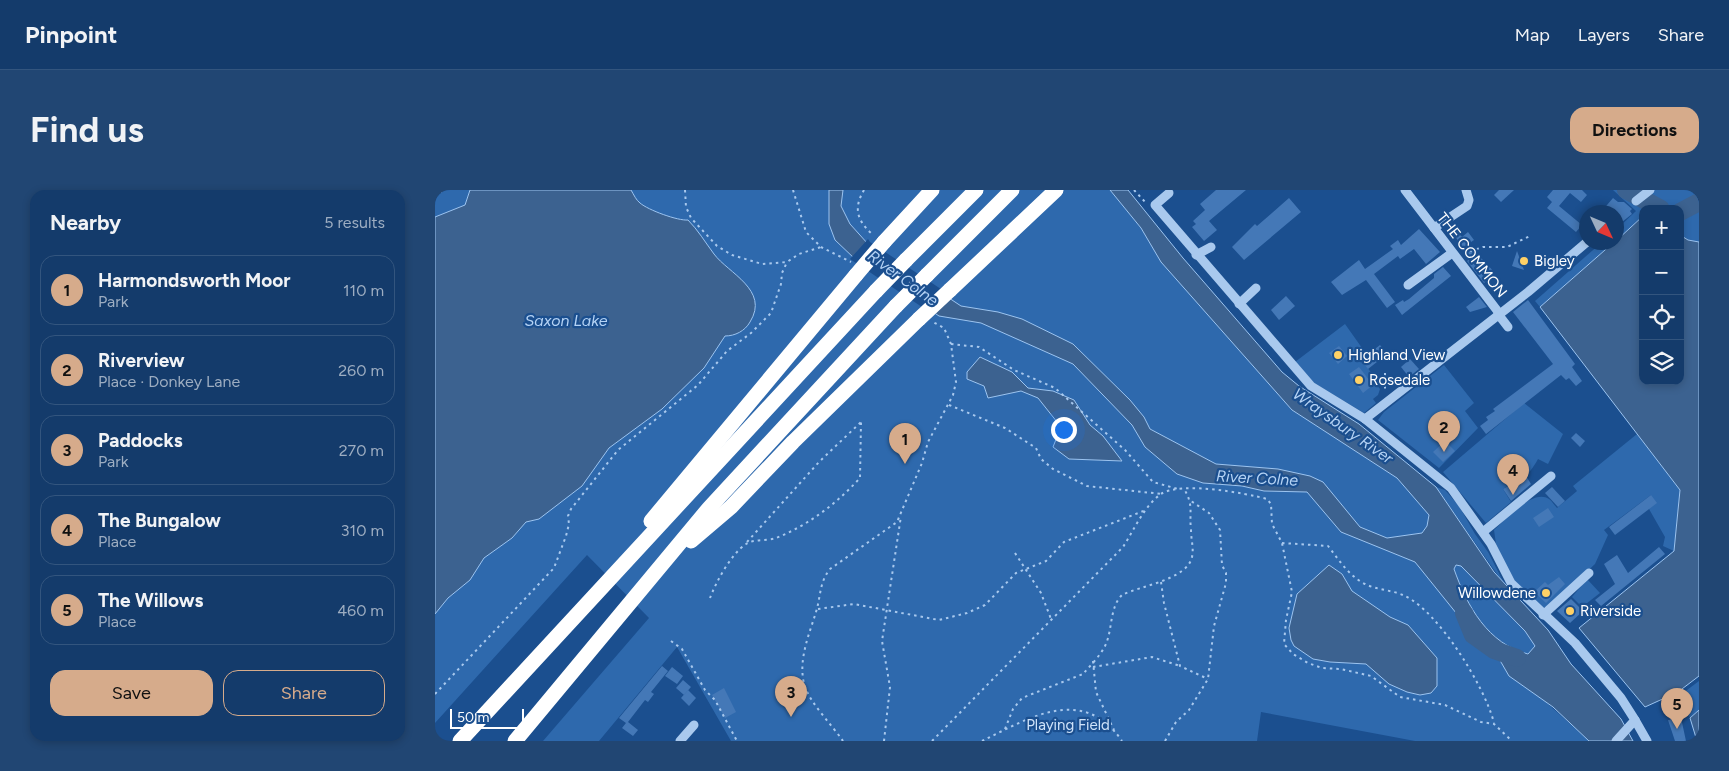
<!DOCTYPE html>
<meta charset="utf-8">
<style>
:root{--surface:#143b6b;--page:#214673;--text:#f1f3f6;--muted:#9dadc1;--line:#33557e;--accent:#d6ab8b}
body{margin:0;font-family:Figtree,sans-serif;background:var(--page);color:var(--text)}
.controls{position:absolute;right:15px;top:15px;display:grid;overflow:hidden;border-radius:10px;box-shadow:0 2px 8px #0003}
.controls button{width:45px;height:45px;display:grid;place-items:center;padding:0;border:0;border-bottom:1px solid var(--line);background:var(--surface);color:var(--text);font:25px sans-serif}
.compass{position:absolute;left:1144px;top:15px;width:45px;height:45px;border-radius:50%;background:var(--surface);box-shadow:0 2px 8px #0003;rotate:134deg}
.scale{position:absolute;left:15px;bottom:12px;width:74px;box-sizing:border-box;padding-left:5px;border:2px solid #fff;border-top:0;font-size:14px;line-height:18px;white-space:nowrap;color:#fff;-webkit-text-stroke:4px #1b4f8f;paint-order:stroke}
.you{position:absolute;left:628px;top:239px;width:18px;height:18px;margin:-12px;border:4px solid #fff;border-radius:50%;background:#1a73e8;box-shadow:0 0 0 8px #1a73e833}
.badge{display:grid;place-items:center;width:32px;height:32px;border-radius:50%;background:var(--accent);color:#111;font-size:16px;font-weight:700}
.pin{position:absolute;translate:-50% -41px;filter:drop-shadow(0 1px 2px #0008)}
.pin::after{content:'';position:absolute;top:26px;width:18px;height:15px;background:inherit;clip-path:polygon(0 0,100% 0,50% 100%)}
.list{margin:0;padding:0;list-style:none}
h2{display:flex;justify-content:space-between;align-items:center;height:65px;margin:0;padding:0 20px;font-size:21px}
h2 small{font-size:16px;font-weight:400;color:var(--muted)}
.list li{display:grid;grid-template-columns:32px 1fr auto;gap:15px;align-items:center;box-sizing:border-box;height:70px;margin:0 10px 10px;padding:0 10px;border:1px solid var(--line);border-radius:15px}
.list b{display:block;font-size:19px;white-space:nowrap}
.list p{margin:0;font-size:16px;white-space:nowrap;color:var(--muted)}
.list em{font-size:16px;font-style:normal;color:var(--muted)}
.actions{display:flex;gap:10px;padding:15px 20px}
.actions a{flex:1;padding:11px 0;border:1px solid var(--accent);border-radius:15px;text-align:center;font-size:18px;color:var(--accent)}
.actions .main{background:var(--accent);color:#111}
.icon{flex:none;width:28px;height:28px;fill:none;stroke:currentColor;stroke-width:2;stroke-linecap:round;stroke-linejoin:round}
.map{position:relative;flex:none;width:1264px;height:551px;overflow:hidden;border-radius:15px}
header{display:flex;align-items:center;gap:30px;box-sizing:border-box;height:70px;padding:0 25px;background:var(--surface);border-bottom:1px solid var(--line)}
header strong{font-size:24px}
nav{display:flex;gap:28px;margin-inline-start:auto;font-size:18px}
.intro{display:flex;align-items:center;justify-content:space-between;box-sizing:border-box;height:120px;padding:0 30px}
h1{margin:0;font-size:35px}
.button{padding:12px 22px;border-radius:15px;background:var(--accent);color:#111;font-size:18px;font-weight:700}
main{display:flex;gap:30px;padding:0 30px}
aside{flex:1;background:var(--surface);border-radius:15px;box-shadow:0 2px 8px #0003}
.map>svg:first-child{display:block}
</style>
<header>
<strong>Pinpoint</strong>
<nav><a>Map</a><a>Layers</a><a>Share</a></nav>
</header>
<div class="intro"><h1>Find us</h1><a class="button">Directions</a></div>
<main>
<aside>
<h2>Nearby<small>5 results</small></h2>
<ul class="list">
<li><span class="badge">1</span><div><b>Harmondsworth Moor</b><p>Park</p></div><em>110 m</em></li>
<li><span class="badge">2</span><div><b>Riverview</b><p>Place · Donkey Lane</p></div><em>260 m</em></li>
<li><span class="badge">3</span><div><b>Paddocks</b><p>Park</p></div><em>270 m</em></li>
<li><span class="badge">4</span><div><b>The Bungalow</b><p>Place</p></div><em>310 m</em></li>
<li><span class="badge">5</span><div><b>The Willows</b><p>Place</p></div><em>460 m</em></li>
</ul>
<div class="actions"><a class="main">Save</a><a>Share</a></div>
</aside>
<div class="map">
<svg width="1264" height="551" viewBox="0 0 1264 551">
<rect width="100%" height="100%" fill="#1b4f8f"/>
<g fill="#2e69ad">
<polygon points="0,0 675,0 706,38 726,71 857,220 962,288 994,325 992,336 987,343 981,372 1038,445 1059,460 1062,468 1154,551 980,551 826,522 822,551 296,551 242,457 164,551 108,551 214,428 152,365 0,533"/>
<polygon points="1178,0 1264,0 1264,52 1252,50 1245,45 1245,19 1208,19 1208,26 1182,50 1182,39 1201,21"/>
<polygon points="1166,53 1178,53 1105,117 1100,111"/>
<polygon points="910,134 932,165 927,170 940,188 938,190 945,199 943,205 938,209 941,213 929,223 879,193 860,172"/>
<polygon points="1009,175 1039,213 1030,221 1043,238 1004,278 943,230 949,222"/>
<path d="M 1089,213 L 1128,244 L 1113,274 L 1103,269 C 1091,291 1084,288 1068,299 L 1076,312 L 1051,333 L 1008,282 Z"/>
<path d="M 1202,244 L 1245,300 L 1239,361 L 1228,356 L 1230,347 L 1214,319 L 1216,305 L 1169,340 L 1173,345 L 1160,374 L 1127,405 L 1109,418 L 1078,390 L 1061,354 L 1059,340 C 1070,330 1098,298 1114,309 C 1117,311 1119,315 1122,318 L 1142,301 L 1138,296 Z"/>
<polygon points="1001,297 1010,300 1024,316 1040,344 1053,362 1071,397"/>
<path d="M 1021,375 L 1026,376 L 1090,441 L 1100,456 L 1094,464 C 1053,454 1032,416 1019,379 Z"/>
<polygon points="1152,389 1165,403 1147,417 1137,407"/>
<polygon points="1264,491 1264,520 1255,528 1244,506"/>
</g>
<g fill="#3c6290" stroke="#9cc4f0" fill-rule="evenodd">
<path d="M 35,0 L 196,0 C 199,5 201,10 205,13 C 213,20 243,31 253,30 C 263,40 270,52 279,64 C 293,83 335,100 315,132 C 310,141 300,146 290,146 L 269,178 L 227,219 L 174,258 L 147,296 L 104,329 L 91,332 L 77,348 L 49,368 L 35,390 L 13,408 L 0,424 L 0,27 L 30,15 Z"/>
<path d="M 394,0 L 408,0 L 406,16 L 415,34 L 433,54 L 526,116 L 563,122 L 587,129 L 638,154 L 695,210 L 709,227 L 715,239 L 781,274 L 843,279 L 875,286 L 888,292 L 925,337 L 952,348 L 987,343 L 992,336 L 994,325 L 962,288 L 857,220 L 726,72 L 706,38 L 675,0 L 693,0 L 748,68 L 847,182 L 864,196 L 924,234 L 1001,297 L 1059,382 L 1113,440 L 1136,474 L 1186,529 L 1198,551 L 1154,551 L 1118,517 L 1074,486 L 1059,460 L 1038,444 L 980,372 L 906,342 L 872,302 L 829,301 L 807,296 L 768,293 L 742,284 L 710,257 L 697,235 L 638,174 L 546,133 L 504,126 L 420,69 L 400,50 L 394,34 ZM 1021,375 L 1026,376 L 1090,441 L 1100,456 L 1093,464 C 1053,454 1032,416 1019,379 Z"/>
<polygon points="1208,26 1208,191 1245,191 1245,45 1253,50 1264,52 1264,486 1243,502 1210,517 1144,438 1239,361 1245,300 1105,117 1178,53 1182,52 1182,50"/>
<polygon points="545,167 577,182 593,198 618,201 639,210 655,235 668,246 687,271 634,269 618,257 626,237 603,208 586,201 553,208 549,196 532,189 532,182"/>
<polygon points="894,375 907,384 917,401 955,427 973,435 1002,468 1002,496 996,503 985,505 972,502 954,494 931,474 895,472 878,469 859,456 856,450 854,438 862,404"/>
<polygon points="1264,520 1264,551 1262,551 1255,528"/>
</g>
<polygon fill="#1b4f8f" points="433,49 435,52 518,107 499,125 415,69"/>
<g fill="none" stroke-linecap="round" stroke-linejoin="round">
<g stroke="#3c6290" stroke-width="18">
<polyline points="1191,0 1226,19"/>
<polyline points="1245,22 1264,12"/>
<polyline points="1029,423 1038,445 1059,460 1082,468"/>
</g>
</g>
<g fill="#4478b7">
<polygon points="781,0 811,0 774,31 782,40 769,51 757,37 761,34 758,31 770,20 765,14"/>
<polygon points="1064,0 1079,0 1066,12 1059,5"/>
<polygon points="1118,0 1147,0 1152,5 1146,12 1135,3 1124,16 1147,35 1141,42 1112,18 1117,12 1112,7"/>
<polygon points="854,8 866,22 809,70 797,57 820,34 822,36"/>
<polygon points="1178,8 1183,12 1189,12 1197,19 1195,21 1197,24 1182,36 1182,22 1166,22"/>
<polygon points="984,39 1005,62 991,74 979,59 965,69 963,66 939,84 960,112 952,118 931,90 907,105 896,92 924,70 930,79 958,59 955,56 963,50 966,55"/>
<polygon points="1033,42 1039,50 1033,54 1060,83 1049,93 1032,71 1035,69 1020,46 1024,43 1027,47"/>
<polygon points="1082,61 1089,80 1077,76"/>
<polygon points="1008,77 1016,86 967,125 960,115 968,110 969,112 974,109 999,88 999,84"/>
<polygon points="851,106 860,116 844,130 836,120"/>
<polygon points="1044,107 1052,117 1035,122 1031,117"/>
<polygon points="1093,110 1140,174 1137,177 1147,191 1141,196 1134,188 1131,190 1126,185 1051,244 1045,236 1053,230 1051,227 1060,221 1058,219 1118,174 1078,122"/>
<polygon points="945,155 952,164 933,179 926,170"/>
<polygon points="904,156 912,166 903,174 894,163"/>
<polygon points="975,169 984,179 974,187 966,177"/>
<polygon points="924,177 938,195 928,203 914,184"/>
<polygon points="1141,243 1150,251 1145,257 1136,248"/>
<polygon points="1010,251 1020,261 1008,272 998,262"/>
<polygon points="1091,286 1096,294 1076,311 1068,299"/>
<polygon points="1117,297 1130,311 1123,317 1110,303"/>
<polygon points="1216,305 1222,313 1180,345 1174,337"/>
<polygon points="1113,318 1119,327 1104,337 1098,328"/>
<polygon points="1224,357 1230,364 1166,416 1160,410 1180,394 1169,374 1182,365 1193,383"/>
<polygon points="1124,387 1130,394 1111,413 1099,402 1110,392 1113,395"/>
<polygon points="1136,409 1148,421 1135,433 1122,421"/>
<polygon points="227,476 233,481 216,502 219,504 213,512 210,510 193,532 203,540 198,546 187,538 191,533 184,528"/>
<polygon points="237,477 248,486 242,494 230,486"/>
<polygon points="248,490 256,497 249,505 241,498"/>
<polygon points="289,498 301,522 290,528 277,505"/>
<polygon points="253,500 261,508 254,516 246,508"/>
<polygon points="1245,512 1248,522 1245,523 1251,551 1240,551 1233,530 1235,530 1231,517"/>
</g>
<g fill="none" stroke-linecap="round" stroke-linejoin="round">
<g stroke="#a9c9ee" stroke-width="2" stroke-dasharray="2.5 4" stroke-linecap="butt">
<polyline points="250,0 251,17 256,28 282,56 297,65 327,74 352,72 364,64 386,57"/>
<polyline points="358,0 371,42 386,57 416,72"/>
<path d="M 429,0 C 419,17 421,29 436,43"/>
<polyline points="699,0 711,13"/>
<polyline points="0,6 8,0"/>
<polyline points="1029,63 1048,57 1072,57 1095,46"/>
<polyline points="516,154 544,157 579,180 620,198 690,260 718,292 743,299"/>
<polyline points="950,183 950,200"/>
<polyline points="514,215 570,238 601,258 606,269 618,279 652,296 727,304"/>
<polyline points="312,352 384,272 426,232"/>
<path d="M 847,353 L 893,356 C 904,370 914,386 930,394 C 942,400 958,400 970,406 C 1004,422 1050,497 1059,533"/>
<polyline points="580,363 606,403 616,429"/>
<polyline points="726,392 729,413 745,476 773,489"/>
<path d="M 275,408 C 281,392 296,364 311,354 C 318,349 332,351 341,348 C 374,335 402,313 425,288 L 426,232"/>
<polyline points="383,419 419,414 504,430 532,423 550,415 581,383 611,371 629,352 711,320"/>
<polyline points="236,451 247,459 270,500 280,510 302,551"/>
<polyline points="658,471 661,502 679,540"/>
<polyline points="658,477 717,467 745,476"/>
<polyline points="0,504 119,378 131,346 134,334 133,326 136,319 183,260 263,195 292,161 316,143 336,123 346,94 347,83 352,72"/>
<path d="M 570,539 L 578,519 L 587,508 L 648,484 C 655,476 665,466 670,456 C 678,440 674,418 687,405 C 704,396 752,390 757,367 C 759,358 756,350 756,340 C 754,323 759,315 749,299"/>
<path d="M 408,551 C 397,535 376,514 370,497 C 362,472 374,445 381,422 C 386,406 384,393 395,379 L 462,332 L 487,273 L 493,252 L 518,205 L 521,192 L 516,154 L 509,138 L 498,132"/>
<polyline points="449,551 455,497 447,451 466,326"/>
<path d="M 497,551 L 688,357 C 699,340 709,316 726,304 C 746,291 810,303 832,309 L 836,314 L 837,334 L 847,353 L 857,402 L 851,430 L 849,454 L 858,464 L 873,473 L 887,478 L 906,479 L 936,486 L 965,507 L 1010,515 L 1046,532 L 1059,534 L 1077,551"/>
<path d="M 547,551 C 594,528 648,494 687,551"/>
<polyline points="730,551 741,532 754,520 773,489 779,436 791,393 791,383 787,375 785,340 774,323 756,311"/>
</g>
<g stroke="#a9c9ee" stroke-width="9">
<polyline points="970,0 1064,123"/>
<polyline points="734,3 720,15 876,196 930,229 1016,298 1056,354 1076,393 1140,453 1186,508 1200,530 1181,551"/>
<polyline points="1201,11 1215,0"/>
<polyline points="999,38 1032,16 1034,10 1031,0"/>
<polyline points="761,65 776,57"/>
<polyline points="973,95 1017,63"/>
<polyline points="804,114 821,98"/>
<polyline points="1063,124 1073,137"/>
<polyline points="930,229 1093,102 1152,52"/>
<polyline points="1048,342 1116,286"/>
<polyline points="1108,425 1154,383"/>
<polyline points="1200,530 1212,551"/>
<polyline points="245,551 259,535"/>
</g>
<g stroke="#fff" stroke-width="15">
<polyline points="449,52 497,0"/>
<polyline points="471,70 541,0"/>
<polyline points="492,85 577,0"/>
<polyline points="515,100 621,0"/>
<polyline points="216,331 421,85"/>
<polyline points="256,351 296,317 358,252 484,129"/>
<polyline points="25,551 441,101"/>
<polyline points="80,551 274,318 461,116"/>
</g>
<g stroke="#fff" stroke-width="15">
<polyline points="421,85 449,52"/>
<polyline points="441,101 471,70"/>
<polyline points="461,116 492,85"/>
<polyline points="484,129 515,100"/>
</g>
</g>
<g fill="#ffd166" stroke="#1b4f8f" stroke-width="2">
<circle cx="1089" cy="71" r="5"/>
<circle cx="903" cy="165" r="5"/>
<circle cx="924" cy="190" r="5"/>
<circle cx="1111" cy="403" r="5"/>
<circle cx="1135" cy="421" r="5"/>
</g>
<g text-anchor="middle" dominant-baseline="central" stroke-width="4.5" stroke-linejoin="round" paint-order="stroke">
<g font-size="15" fill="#fff" stroke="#1b4f8f">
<text transform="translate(1037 65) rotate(52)">THE COMMON</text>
</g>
<g font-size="15" fill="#fff" stroke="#1b4f8f" text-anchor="start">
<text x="1099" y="71">Bigley</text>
<text x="913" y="165">Highland View</text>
<text x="934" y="190">Rosedale</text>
<text x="1101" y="403" text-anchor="end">Willowdene</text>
<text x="1145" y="421">Riverside</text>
</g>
<g font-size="15" fill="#cfe3fa" stroke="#1b4f8f">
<text x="633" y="535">Playing Field</text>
</g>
<g font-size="16" font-style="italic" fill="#b5d3f5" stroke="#1b4f8f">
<text transform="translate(468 88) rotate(36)">River Colne</text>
<text x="131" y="130">Saxon Lake</text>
<text transform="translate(908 236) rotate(35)">Wraysbury River</text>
<text transform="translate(822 288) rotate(3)">River Colne</text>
</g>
</g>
</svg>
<div class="controls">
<button>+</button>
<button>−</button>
<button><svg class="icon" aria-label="locate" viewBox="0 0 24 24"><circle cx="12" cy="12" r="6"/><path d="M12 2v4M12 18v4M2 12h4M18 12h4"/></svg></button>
<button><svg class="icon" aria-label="layers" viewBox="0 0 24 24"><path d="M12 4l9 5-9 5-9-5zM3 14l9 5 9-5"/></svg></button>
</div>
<svg class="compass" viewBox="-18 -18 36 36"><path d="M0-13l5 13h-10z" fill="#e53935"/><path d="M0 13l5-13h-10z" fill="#9dadc1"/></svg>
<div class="scale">50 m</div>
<div class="you"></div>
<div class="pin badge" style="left:470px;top:274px">1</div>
<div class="pin badge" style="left:1009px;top:262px">2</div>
<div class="pin badge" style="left:356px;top:527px">3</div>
<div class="pin badge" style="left:1078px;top:305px">4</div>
<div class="pin badge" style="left:1242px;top:539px">5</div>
</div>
</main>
